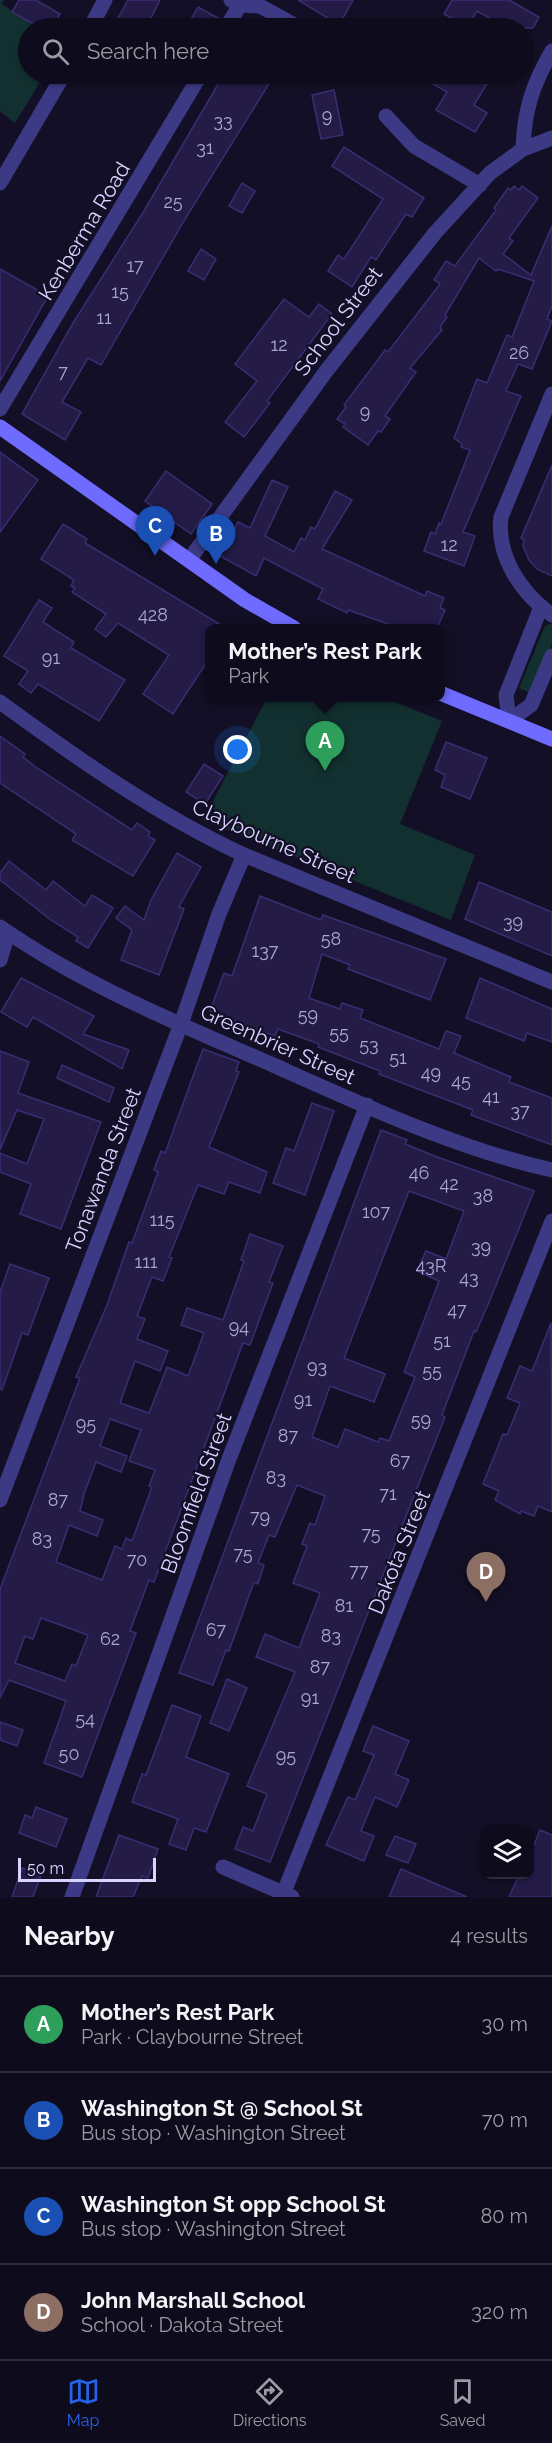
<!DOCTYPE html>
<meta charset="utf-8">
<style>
:root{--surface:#0e0b1c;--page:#171425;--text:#f1f3f6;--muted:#9b9ba3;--line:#2e2b3b;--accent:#2563eb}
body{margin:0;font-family:Raleway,sans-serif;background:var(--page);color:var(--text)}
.controls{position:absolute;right:18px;bottom:18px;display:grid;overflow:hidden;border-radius:12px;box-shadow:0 2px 4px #0004}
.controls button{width:54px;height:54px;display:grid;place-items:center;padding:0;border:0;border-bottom:2px solid var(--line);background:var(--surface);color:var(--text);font:30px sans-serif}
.scale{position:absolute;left:18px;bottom:15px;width:138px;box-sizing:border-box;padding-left:6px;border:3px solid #d9d4ff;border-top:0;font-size:16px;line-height:21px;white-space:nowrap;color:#d9d4ff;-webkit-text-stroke:4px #130f26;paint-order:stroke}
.you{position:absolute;left:238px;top:750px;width:21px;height:21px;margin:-15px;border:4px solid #fff;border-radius:50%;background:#1a73e8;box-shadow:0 0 0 9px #1a73e833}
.badge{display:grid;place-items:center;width:39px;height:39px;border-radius:50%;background:var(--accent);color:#fff;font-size:20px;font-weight:700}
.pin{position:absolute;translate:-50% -50px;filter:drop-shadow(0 2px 3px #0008)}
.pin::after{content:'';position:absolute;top:32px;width:21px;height:18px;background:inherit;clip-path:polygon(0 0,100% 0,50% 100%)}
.popup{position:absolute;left:205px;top:624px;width:240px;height:78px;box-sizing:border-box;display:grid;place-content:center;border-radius:12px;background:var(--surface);filter:drop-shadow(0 2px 4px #0005);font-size:20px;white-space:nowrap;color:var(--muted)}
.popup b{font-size:22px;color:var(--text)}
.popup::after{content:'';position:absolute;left:50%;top:100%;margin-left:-12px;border:12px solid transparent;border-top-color:var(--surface)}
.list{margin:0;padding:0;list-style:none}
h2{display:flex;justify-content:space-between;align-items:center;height:78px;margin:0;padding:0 24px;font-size:26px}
h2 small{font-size:20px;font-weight:400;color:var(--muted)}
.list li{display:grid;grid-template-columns:39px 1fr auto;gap:18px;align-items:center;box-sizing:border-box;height:96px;padding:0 24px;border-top:2px solid var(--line)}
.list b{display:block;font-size:22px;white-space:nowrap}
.list p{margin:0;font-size:20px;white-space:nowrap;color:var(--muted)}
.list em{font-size:20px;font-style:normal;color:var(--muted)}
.icon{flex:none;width:33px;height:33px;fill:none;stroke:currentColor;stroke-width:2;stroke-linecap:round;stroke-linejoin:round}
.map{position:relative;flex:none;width:552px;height:1897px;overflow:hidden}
.search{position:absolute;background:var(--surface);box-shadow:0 2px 4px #0004;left:18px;right:18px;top:18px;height:66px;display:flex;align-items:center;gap:15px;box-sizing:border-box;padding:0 21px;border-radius:33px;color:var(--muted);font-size:22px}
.sheet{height:462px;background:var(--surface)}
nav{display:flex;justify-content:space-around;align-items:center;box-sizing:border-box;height:84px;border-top:2px solid var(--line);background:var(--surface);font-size:16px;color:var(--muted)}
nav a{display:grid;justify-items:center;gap:3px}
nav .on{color:var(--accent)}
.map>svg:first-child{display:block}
</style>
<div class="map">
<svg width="552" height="1897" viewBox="0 0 552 1897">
<rect width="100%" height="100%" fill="#130f26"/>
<g fill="#12302f">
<polygon points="0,0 4,0 2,4 38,28 28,28 28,74 45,74 15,123 0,111"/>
<polygon points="552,623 552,644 532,694 519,688 545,626"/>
<polygon points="267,698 385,698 442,721 400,824 475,855 451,920 203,820"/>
</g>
<g fill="#241b47" stroke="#3b2d73" stroke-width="1.5" fill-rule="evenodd">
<polygon points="19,0 36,0 60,14 51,28 41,28 12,12"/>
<polygon points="128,0 160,0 146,28 127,28 116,22"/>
<polygon points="298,0 353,0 339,25"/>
<polygon points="452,0 509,0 539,17 533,28 507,28 477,11 468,27 444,14"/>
<polygon points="198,7 220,19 216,28 186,28"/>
<polygon points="224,74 275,74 185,219 101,365 88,358 62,402 81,412 65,440 22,414 73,323 144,211"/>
<polygon points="416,74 493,74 474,105 487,113 475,132 436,110 447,92"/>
<polygon points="334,90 343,135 321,139 312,95"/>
<polygon points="344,147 424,198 412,217 406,214 376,260 371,257 352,287 328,271 338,255 344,259 383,199 332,166"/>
<polygon points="242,183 255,191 242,213 229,206"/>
<polygon points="514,186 519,190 522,186 538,198 509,238 513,241 503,254 531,275 552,226 552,306 547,319 552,321 532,369 518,364 506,391 521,396 463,532 475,536 464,566 424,551 431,532 435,534 439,523 441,524 470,450 461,447 462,444 454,438 477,379 487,383 507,335 512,337 534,281 498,269 496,271 479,258 445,315 447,317 440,327 442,330 410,368 416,372 385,416 390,419 381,432 378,431 368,445 343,427 345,424 337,419 346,407 344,405 385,350 388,352 440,284 434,280 446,261 455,266 496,210 494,208 508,188 511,190"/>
<polygon points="201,249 216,259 204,280 188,271"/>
<polygon points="0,269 48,296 0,381"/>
<polygon points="284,299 309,317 319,304 332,314 267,401 270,403 244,437 225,422 257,381 235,364"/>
<polygon points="0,452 38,480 0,532"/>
<polygon points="552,465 552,576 537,569 529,560 523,546 524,540 521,538"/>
<polygon points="166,471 212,504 191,534 145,501"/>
<polygon points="272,480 288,487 265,536 294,552 301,538 305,540 311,527 315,529 335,491 352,500 322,549 425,596 427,591 444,598 440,608 445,610 437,628 400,628 348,610 347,613 318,599 323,589 264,558 256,576 220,556 238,522 250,528"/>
<polygon points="63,524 87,539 85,543 226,628 210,628 210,657 173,714 143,694 169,655 118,623 106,637 95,629 106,614 72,592 75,588 71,586 74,580 41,559"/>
<polygon points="39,600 52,608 43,622 74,642 71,648 125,680 99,721 38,684 31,693 19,684 28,671 4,656"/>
<polygon points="0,736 25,754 23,757 37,768 132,830 137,823 150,832 148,836 155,840 133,876 72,840 76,834 0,783"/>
<polygon points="446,742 487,758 470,799 441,787 445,775 435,770"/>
<polygon points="204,764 223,776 205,804 186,792"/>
<polygon points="177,853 201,867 179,907 184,909 159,975 121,960 132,930 116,918 125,906 144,920 151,900"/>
<polygon points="9,861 46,890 53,881 85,906 92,895 113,908 88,948 76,941 78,937 51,920 0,880 0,873"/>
<polygon points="479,882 552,912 552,956 465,919"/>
<polygon points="260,896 321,920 323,915 446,959 430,1000 348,969 350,965 322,954 309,998 340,1009 342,1003 363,1010 360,1018 439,1049 446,1031 461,1036 454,1053 511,1077 509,1082 552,1098 552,1145 471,1115 473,1110 379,1074 380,1071 318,1047 319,1044 278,1029 275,1036 232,1020 230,1024 213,1017 215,1013 210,1011 224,973 232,976"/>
<polygon points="21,978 94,1016 83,1034 129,1050 122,1069 33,1017 27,1027 1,1012"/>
<polygon points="480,978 552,1009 552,1042 527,1033 524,1041 466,1018"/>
<path d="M 203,1049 L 239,1062 L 236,1071 L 239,1072 L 209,1147 L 267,1172 L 260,1193 L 229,1182 L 224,1194 L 198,1185 L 169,1257 L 172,1258 L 163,1281 L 152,1277 L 137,1316 L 145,1319 L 137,1339 L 168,1351 L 160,1371 L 135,1361 L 120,1403 L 149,1413 L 167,1367 L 188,1376 L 204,1333 L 181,1325 L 187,1308 L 223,1320 L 244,1261 L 241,1260 L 250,1234 L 283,1246 L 269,1282 L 273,1283 L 250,1345 L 243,1343 L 154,1582 L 149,1580 L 130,1631 L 136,1633 L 82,1777 L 44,1763 L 66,1701 L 9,1680 L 0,1698 L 0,1589 L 80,1378 L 76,1377 L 107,1305 L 129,1242 L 132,1243 L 158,1172 L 154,1170 L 161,1151 L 165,1153 ZM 110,1419 L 141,1430 L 129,1461 L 155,1470 L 149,1486 L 152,1487 L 132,1541 L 126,1538 L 122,1549 L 115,1546 L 102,1580 L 56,1562 L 69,1525 L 97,1536 L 103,1520 L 80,1511 L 84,1494 L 96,1462 L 121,1472 L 127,1456 L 100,1446 ZM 41,1618 L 88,1635 L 76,1666 L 72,1664 L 65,1681 L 15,1663 L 25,1636 L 33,1639 Z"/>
<polygon points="0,1051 29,1062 18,1093 101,1122 61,1229 20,1214 31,1184 0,1172 0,1153 27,1164 44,1119 17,1110 0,1150"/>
<polygon points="62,1065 114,1088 109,1102 57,1078"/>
<polygon points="312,1103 334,1111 305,1195 273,1183 286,1148 294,1151"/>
<path d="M 381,1130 L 407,1140 L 405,1144 L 437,1157 L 534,1191 L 490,1300 L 476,1332 L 474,1331 L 442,1415 L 445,1417 L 270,1862 L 235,1849 L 243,1827 L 253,1831 L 267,1794 L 247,1786 L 295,1672 L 256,1657 L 265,1634 L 299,1648 L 320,1593 L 293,1583 L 307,1546 L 302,1544 L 310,1523 L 315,1525 L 325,1496 L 297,1485 L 275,1537 L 269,1535 L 258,1563 L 264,1565 L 258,1584 L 254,1582 L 229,1651 L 226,1650 L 213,1685 L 179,1673 ZM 409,1191 L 464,1211 L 446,1259 L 426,1251 L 417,1271 L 439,1281 L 404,1372 L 415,1377 L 389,1441 L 380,1438 L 378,1442 L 345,1429 L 338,1447 L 312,1437 L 330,1386 L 374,1402 L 385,1374 L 344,1358 Z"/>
<polygon points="10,1264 49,1278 28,1335 22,1333 2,1390 0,1389 0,1292"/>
<polygon points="551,1323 552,1512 538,1506 534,1516 521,1511 520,1514 495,1500 499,1491 483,1484 503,1434 507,1435 520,1403 507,1398 520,1366 532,1371"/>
<polygon points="227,1679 247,1688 229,1731 210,1723"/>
<polygon points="172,1705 201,1716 186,1757 229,1774 206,1832 194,1828 186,1850 169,1844 178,1819 132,1802 142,1774 146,1775"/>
<polygon points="0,1722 23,1730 17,1746 0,1740"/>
<polygon points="373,1726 409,1741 395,1774 409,1780 397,1807 375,1797 361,1831 374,1836 364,1861 326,1845 348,1797 355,1800 374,1755 363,1751"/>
<polygon points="36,1807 67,1819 56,1847 19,1833 25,1815 32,1818"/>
<polygon points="540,1830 552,1835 552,1897 509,1897 519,1875 530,1875 530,1855"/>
<polygon points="119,1835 158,1849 148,1878 142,1876 133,1897 96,1897"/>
<polygon points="395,1836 416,1844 408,1863 386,1855"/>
<polygon points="22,1868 41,1875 33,1897 12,1897"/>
<polygon points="401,1869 467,1897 389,1897"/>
</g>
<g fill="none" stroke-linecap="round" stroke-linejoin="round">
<g stroke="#3d3a85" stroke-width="15">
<polyline points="231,0 240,5 260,6 300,28"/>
<polyline points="90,28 105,0"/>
<polyline points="226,28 240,5"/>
<polyline points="386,116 414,146 480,185"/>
<path d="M 523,149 C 524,110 533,84 552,51"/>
<polyline points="0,183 64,74"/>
<path d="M 552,394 L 501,517 C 496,556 521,593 552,615"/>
<polyline points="0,409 201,74"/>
<polyline points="189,560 327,370 435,233 490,173 523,149 552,138"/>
<polyline points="541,607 506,695 509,721 531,705 552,656"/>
<path d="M 0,702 C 78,759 156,814 244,855 L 552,982"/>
<path d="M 0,927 C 83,985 179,1024 271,1064 C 358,1103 460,1150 552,1170"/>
<polyline points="0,960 8,933"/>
<polyline points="0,1500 181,1024 219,914 244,855"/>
<polyline points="223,1867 292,1897"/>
<polyline points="72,1897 229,1459 367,1105"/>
<polyline points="282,1897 552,1221"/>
</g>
<g stroke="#6f6bff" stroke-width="15">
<polyline points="0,427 245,600 294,628"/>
<polyline points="440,693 552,739"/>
</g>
</g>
<g text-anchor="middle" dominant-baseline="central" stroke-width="4.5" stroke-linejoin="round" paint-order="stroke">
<g font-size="18" fill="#aca6d1">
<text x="327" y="115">9</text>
<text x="223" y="120">33</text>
<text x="205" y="147">31</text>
<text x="173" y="201">25</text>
<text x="135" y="265">17</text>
<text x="120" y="291">15</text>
<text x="104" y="317">11</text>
<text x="279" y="344">12</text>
<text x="519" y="352">26</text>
<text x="63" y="371">7</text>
<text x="365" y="411">9</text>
<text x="449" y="544">12</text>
<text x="153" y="614">428</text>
<text x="51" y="657">91</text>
<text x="513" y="921">39</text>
<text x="331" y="938">58</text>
<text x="265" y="950">137</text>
<text x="308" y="1014">59</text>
<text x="339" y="1032">55</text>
<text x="369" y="1044">53</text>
<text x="398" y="1057">51</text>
<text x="431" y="1072">49</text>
<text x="461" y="1080">45</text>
<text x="491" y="1096">41</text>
<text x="520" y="1110">37</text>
<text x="419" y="1172">46</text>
<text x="449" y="1183">42</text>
<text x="483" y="1195">38</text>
<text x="376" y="1211">107</text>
<text x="162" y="1219">115</text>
<text x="481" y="1246">39</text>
<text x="146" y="1261">111</text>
<text x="431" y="1265">43R</text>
<text x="469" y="1277">43</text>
<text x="457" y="1309">47</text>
<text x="239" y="1326">94</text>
<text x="442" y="1340">51</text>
<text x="317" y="1366">93</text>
<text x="432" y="1370">55</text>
<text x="303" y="1399">91</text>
<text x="421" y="1419">59</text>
<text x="86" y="1423">95</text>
<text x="288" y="1435">87</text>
<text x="400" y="1460">67</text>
<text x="276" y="1477">83</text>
<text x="388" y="1493">71</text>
<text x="58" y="1499">87</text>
<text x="260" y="1516">79</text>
<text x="371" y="1533">75</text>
<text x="42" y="1538">83</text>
<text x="243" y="1553">75</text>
<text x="137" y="1559">70</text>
<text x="359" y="1570">77</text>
<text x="344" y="1605">81</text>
<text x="216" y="1629">67</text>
<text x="331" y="1635">83</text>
<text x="110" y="1638">62</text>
<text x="320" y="1666">87</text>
<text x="310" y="1697">91</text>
<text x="85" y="1718">54</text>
<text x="69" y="1753">50</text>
<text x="286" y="1755">95</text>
</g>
<g font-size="21" fill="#d9d4ff" stroke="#130f26">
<text transform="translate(84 231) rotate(-59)">Kenberma Road</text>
<text transform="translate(338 321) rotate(-53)">School Street</text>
<text transform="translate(274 841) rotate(24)">Claybourne Street</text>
<text transform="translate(278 1044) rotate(24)">Greenbrier Street</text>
<text transform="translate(103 1170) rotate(-69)">Tonawanda Street</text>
<text transform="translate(196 1493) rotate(-70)">Bloomfield Street</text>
<text transform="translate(399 1552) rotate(-68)">Dakota Street</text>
</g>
</g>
</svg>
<div class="controls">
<button><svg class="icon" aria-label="layers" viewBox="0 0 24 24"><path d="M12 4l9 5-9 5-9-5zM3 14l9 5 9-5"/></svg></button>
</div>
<div class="scale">50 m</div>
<div class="you"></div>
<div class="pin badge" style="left:325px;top:771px;background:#2e9e5b">A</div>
<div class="popup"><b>Mother’s Rest Park</b>Park</div>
<div class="pin badge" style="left:216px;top:564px;background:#1a4fb4">B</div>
<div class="pin badge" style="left:155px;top:556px;background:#1a4fb4">C</div>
<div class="pin badge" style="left:486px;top:1602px;background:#8d6e63">D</div>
<div class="search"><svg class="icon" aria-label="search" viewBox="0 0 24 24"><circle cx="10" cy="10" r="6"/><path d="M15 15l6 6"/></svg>Search here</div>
</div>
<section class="sheet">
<h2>Nearby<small>4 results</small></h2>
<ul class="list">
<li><span class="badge" style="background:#2e9e5b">A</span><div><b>Mother’s Rest Park</b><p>Park · Claybourne Street</p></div><em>30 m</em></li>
<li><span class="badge" style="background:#1a4fb4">B</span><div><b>Washington St @ School St</b><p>Bus stop · Washington Street</p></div><em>70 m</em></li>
<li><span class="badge" style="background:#1a4fb4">C</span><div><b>Washington St opp School St</b><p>Bus stop · Washington Street</p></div><em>80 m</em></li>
<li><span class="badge" style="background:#8d6e63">D</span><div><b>John Marshall School</b><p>School · Dakota Street</p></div><em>320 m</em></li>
</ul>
</section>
<nav>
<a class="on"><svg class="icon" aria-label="map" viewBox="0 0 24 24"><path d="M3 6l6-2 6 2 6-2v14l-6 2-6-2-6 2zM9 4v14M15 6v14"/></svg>Map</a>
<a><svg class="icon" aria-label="directions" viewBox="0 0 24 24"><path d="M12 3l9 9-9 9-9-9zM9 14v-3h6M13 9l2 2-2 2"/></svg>Directions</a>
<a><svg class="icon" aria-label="saved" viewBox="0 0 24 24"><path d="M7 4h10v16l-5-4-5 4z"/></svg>Saved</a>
</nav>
